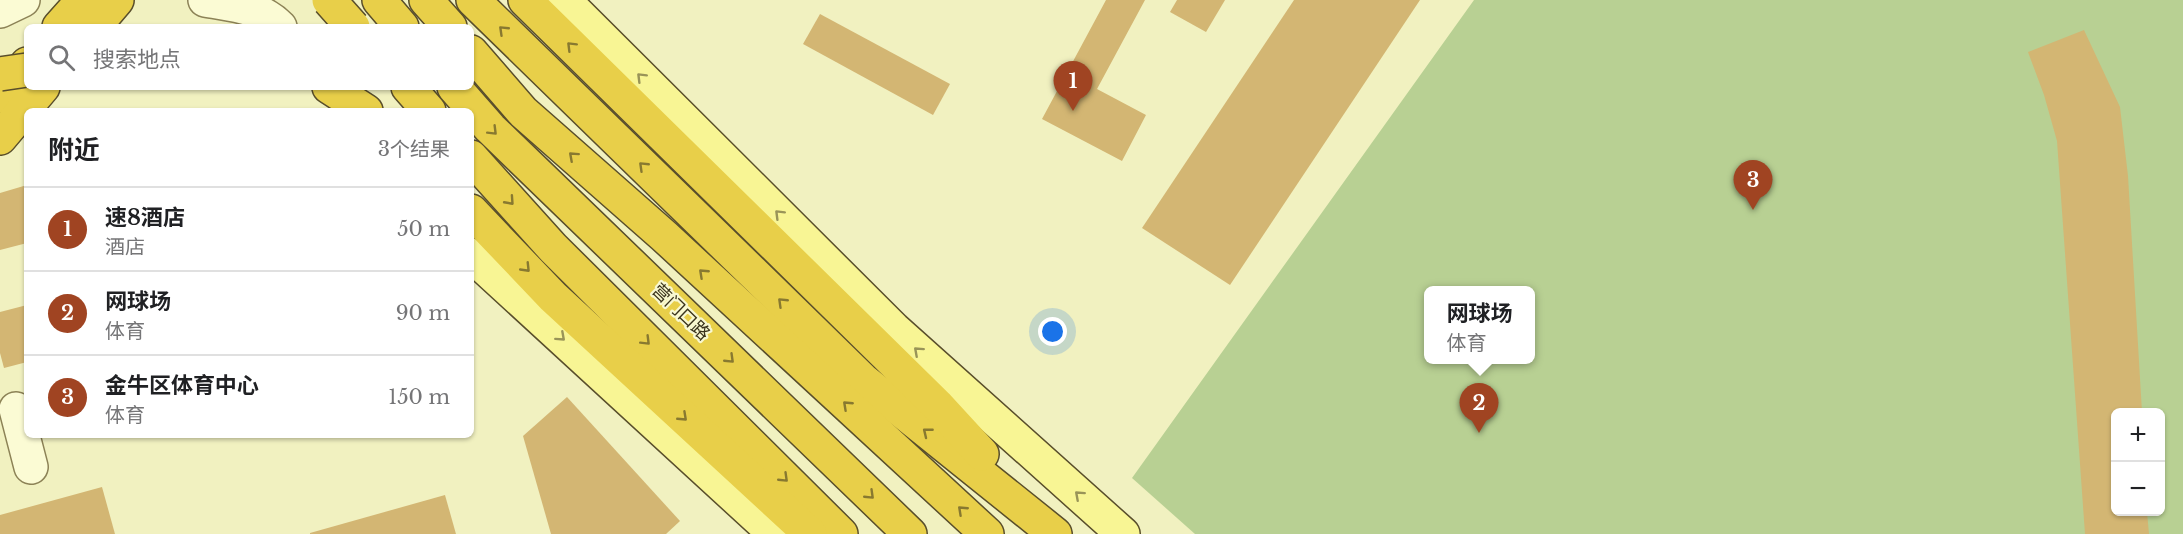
<!DOCTYPE html>
<html lang="zh">
<meta charset="utf-8">
<style>
:root{--surface:#fff;--page:#f2f2f2;--text:#202124;--muted:#757577;--line:#e0e0e0;--accent:#a04422}
body{margin:0;font-family:"Libre Baskerville","Noto Sans SC",serif;background:var(--page);color:var(--text)}
.controls{position:absolute;right:18px;bottom:18px;display:grid;overflow:hidden;border-radius:9px;box-shadow:0 2px 4px #0004}
.controls button{width:54px;height:54px;display:grid;place-items:center;padding:0;border:0;border-bottom:2px solid var(--line);background:var(--surface);color:var(--text);font:30px sans-serif}
.you{position:absolute;left:1053px;top:332px;width:21px;height:21px;margin:-15px;border:4px solid #fff;border-radius:50%;background:#1a73e8;box-shadow:0 0 0 9px #1a73e833}
.badge{display:grid;place-items:center;width:39px;height:39px;border-radius:50%;background:var(--accent);color:#fff;font-size:20px;font-weight:700}
.pin{position:absolute;translate:-50% -50px;filter:drop-shadow(0 2px 3px #0008)}
.pin::after{content:'';position:absolute;top:32px;width:21px;height:18px;background:inherit;clip-path:polygon(0 0,100% 0,50% 100%)}
.popup{position:absolute;left:1424px;top:286px;width:111px;height:78px;box-sizing:border-box;display:grid;place-content:center;border-radius:9px;background:var(--surface);filter:drop-shadow(0 2px 4px #0005);font-size:20px;white-space:nowrap;color:var(--muted)}
.popup b{font-size:22px;color:var(--text)}
.popup::after{content:'';position:absolute;left:50%;top:100%;margin-left:-12px;border:12px solid transparent;border-top-color:var(--surface)}
.list{margin:0;padding:0;list-style:none}
h2{display:flex;justify-content:space-between;align-items:center;height:78px;margin:0;padding:0 24px;font-size:26px}
h2 small{font-size:20px;font-weight:400;color:var(--muted)}
.list li{display:grid;grid-template-columns:39px 1fr auto;gap:18px;align-items:center;box-sizing:border-box;height:84px;padding:0 24px;border-top:2px solid var(--line)}
.list b{display:block;font-size:22px;white-space:nowrap}
.list p{margin:0;font-size:20px;white-space:nowrap;color:var(--muted)}
.list em{font-size:20px;font-style:normal;color:var(--muted)}
.icon{flex:none;width:33px;height:33px;fill:none;stroke:currentColor;stroke-width:2;stroke-linecap:round;stroke-linejoin:round}
.map{position:relative;flex:none;width:2183px;height:534px;overflow:hidden}
.search{position:absolute;background:var(--surface);box-shadow:0 2px 4px #0004;left:24px;top:24px;width:450px;height:66px;display:flex;align-items:center;gap:15px;box-sizing:border-box;padding:0 21px;border-radius:9px;color:var(--muted);font-size:22px}
.panel{position:absolute;background:var(--surface);box-shadow:0 2px 4px #0004;left:24px;top:108px;width:450px;height:330px;border-radius:9px}
.map>svg:first-child{display:block}
</style>
<div class="map">
<svg width="2183" height="534" viewBox="0 0 2183 534">
<rect width="100%" height="100%" fill="#f1f1c0"/>
<path fill="#b8d093" fill-rule="evenodd" d="M 1474,0 L 2183,0 L 2183,534 L 1195,534 L 1132,478 ZM 1428,290 L 1530,290 L 1530,360 L 1428,360 ZM 2116,412 L 2160,412 L 2160,512 L 2116,512 Z"/>
<g fill="#d3b673">
<polygon points="1106,0 1145,0 1097,89 1146,115 1122,161 1042,119"/>
<polygon points="1177,0 1225,0 1206,32 1170,12"/>
<polygon points="1294,0 1420,0 1230,285 1142,228"/>
<polygon points="820,14 950,84 933,115 803,44"/>
<polygon points="2084,30 2120,107 2128,176 2142,412 2116,412 2116,512 2147,512 2149,534 2085,534 2057,141 2044,95 2028,52"/>
<polygon points="27,185 27,243 0,250 0,193"/>
<polygon points="27,305 27,362 4,368 0,353 0,312"/>
<polygon points="567,397 680,521 666,534 551,534 523,436"/>
<polygon points="102,487 115,534 0,534 0,515"/>
<polygon points="445,495 456,534 310,534 310,533"/>
</g>
<g fill="none" stroke-linecap="round" stroke-linejoin="round">
<defs>
<g id="minor">
<path d="M 205,0 C 232,5 260,6 280,27"/>
<polyline points="0,11 23,0"/>
<polyline points="16,409 31,467"/>
</g>
<g id="major">
<polyline points="564,0 894,329 1123,534"/>
<polyline points="471,255 775,534"/>
</g>
<g id="highway">
<polyline points="379,0 402,27"/>
<polyline points="426,0 450,27"/>
<polyline points="473,0 863,380 1055,534"/>
<polyline points="525,0 937,405 982,454"/>
<polyline points="59,27 83,0"/>
<polyline points="94,27 117,0"/>
<polyline points="471,52 523,112 664,236 987,534"/>
<polyline points="329,87 366,111"/>
<polyline points="408,87 429,111"/>
<polyline points="454,87 490,128 910,534"/>
<polyline points="0,96 27,64"/>
<polyline points="0,138 43,87"/>
<polyline points="471,157 553,248 841,534"/>
<polyline points="471,211 553,297 810,534"/>
</g>
</defs>
<use href="#minor" stroke="#8c8256" stroke-width="36"/>
<use href="#major" stroke="#594e2b" stroke-width="36"/>
<use href="#highway" stroke="#594e2b" stroke-width="36"/>
<use href="#minor" stroke="#fbfbd4" stroke-width="33"/>
<use href="#major" stroke="#f8f594" stroke-width="33"/>
<use href="#highway" stroke="#e8cf49" stroke-width="33"/>
<defs>
<g id="highway-bridge">
<polyline points="329,0 353,27"/>
<polyline points="0,74 27,70"/>
</g>
</defs>
<use href="#highway-bridge" stroke="#594e2b" stroke-width="36" stroke-linecap="butt"/>
<use href="#highway-bridge" stroke="#e8cf49" stroke-width="33"/>
</g>
<defs><path id="oneway-chevron" d="M-2-3.5L2.5 0L-2 3.5" fill="none" stroke-width="1.6" stroke-linecap="round" stroke-linejoin="round" transform="scale(1.5)"/></defs>
<g stroke="#887930">
<use href="#oneway-chevron" transform="translate(503 30) rotate(-136)"/>
<use href="#oneway-chevron" transform="translate(571 46) rotate(-135)"/>
<use href="#oneway-chevron" transform="translate(493 131) rotate(45)"/>
<use href="#oneway-chevron" transform="translate(573 156) rotate(-138)"/>
<use href="#oneway-chevron" transform="translate(643 166) rotate(-136)"/>
<use href="#oneway-chevron" transform="translate(510 201) rotate(48)"/>
<use href="#oneway-chevron" transform="translate(526 268) rotate(46)"/>
<use href="#oneway-chevron" transform="translate(703 273) rotate(-137)"/>
<use href="#oneway-chevron" transform="translate(782 302) rotate(-136)"/>
<use href="#oneway-chevron" transform="translate(646 341) rotate(45)"/>
<use href="#oneway-chevron" transform="translate(730 359) rotate(44)"/>
<use href="#oneway-chevron" transform="translate(847 405) rotate(-137)"/>
<use href="#oneway-chevron" transform="translate(683 417) rotate(43)"/>
<use href="#oneway-chevron" transform="translate(927 432) rotate(-141)"/>
<use href="#oneway-chevron" transform="translate(784 478) rotate(44)"/>
<use href="#oneway-chevron" transform="translate(870 495) rotate(44)"/>
<use href="#oneway-chevron" transform="translate(962 510) rotate(-137)"/>
</g>
<g stroke="#999458">
<use href="#oneway-chevron" transform="translate(641 77) rotate(-135)"/>
<use href="#oneway-chevron" transform="translate(779 214) rotate(-135)"/>
<use href="#oneway-chevron" transform="translate(561 337) rotate(42)"/>
<use href="#oneway-chevron" transform="translate(918 351) rotate(-138)"/>
<use href="#oneway-chevron" transform="translate(1079 495) rotate(-138)"/>
</g>
<g text-anchor="middle" dominant-baseline="central" stroke-width="4.5" stroke-linejoin="round" paint-order="stroke">
<g font-size="18" fill="#3a331c" stroke="#f8f8d0">
<text transform="translate(681 312) rotate(44)">营门口路</text>
</g>
</g>
</svg>
<div class="controls">
<button>+</button>
<button>−</button>
</div>
<div class="you"></div>
<div class="pin badge" style="left:1073px;top:111px">1</div>
<div class="pin badge" style="left:1479px;top:433px">2</div>
<div class="popup"><b>网球场</b>体育</div>
<div class="pin badge" style="left:1753px;top:210px">3</div>
<div class="search"><svg class="icon" aria-label="search" viewBox="0 0 24 24"><circle cx="10" cy="10" r="6"/><path d="M15 15l6 6"/></svg>搜索地点</div>
<section class="panel">
<h2>附近<small>3个结果</small></h2>
<ul class="list">
<li><span class="badge">1</span><div><b>速8酒店</b><p>酒店</p></div><em>50 m</em></li>
<li><span class="badge">2</span><div><b>网球场</b><p>体育</p></div><em>90 m</em></li>
<li><span class="badge">3</span><div><b>金牛区体育中心</b><p>体育</p></div><em>150 m</em></li>
</ul>
</section>
</div>
